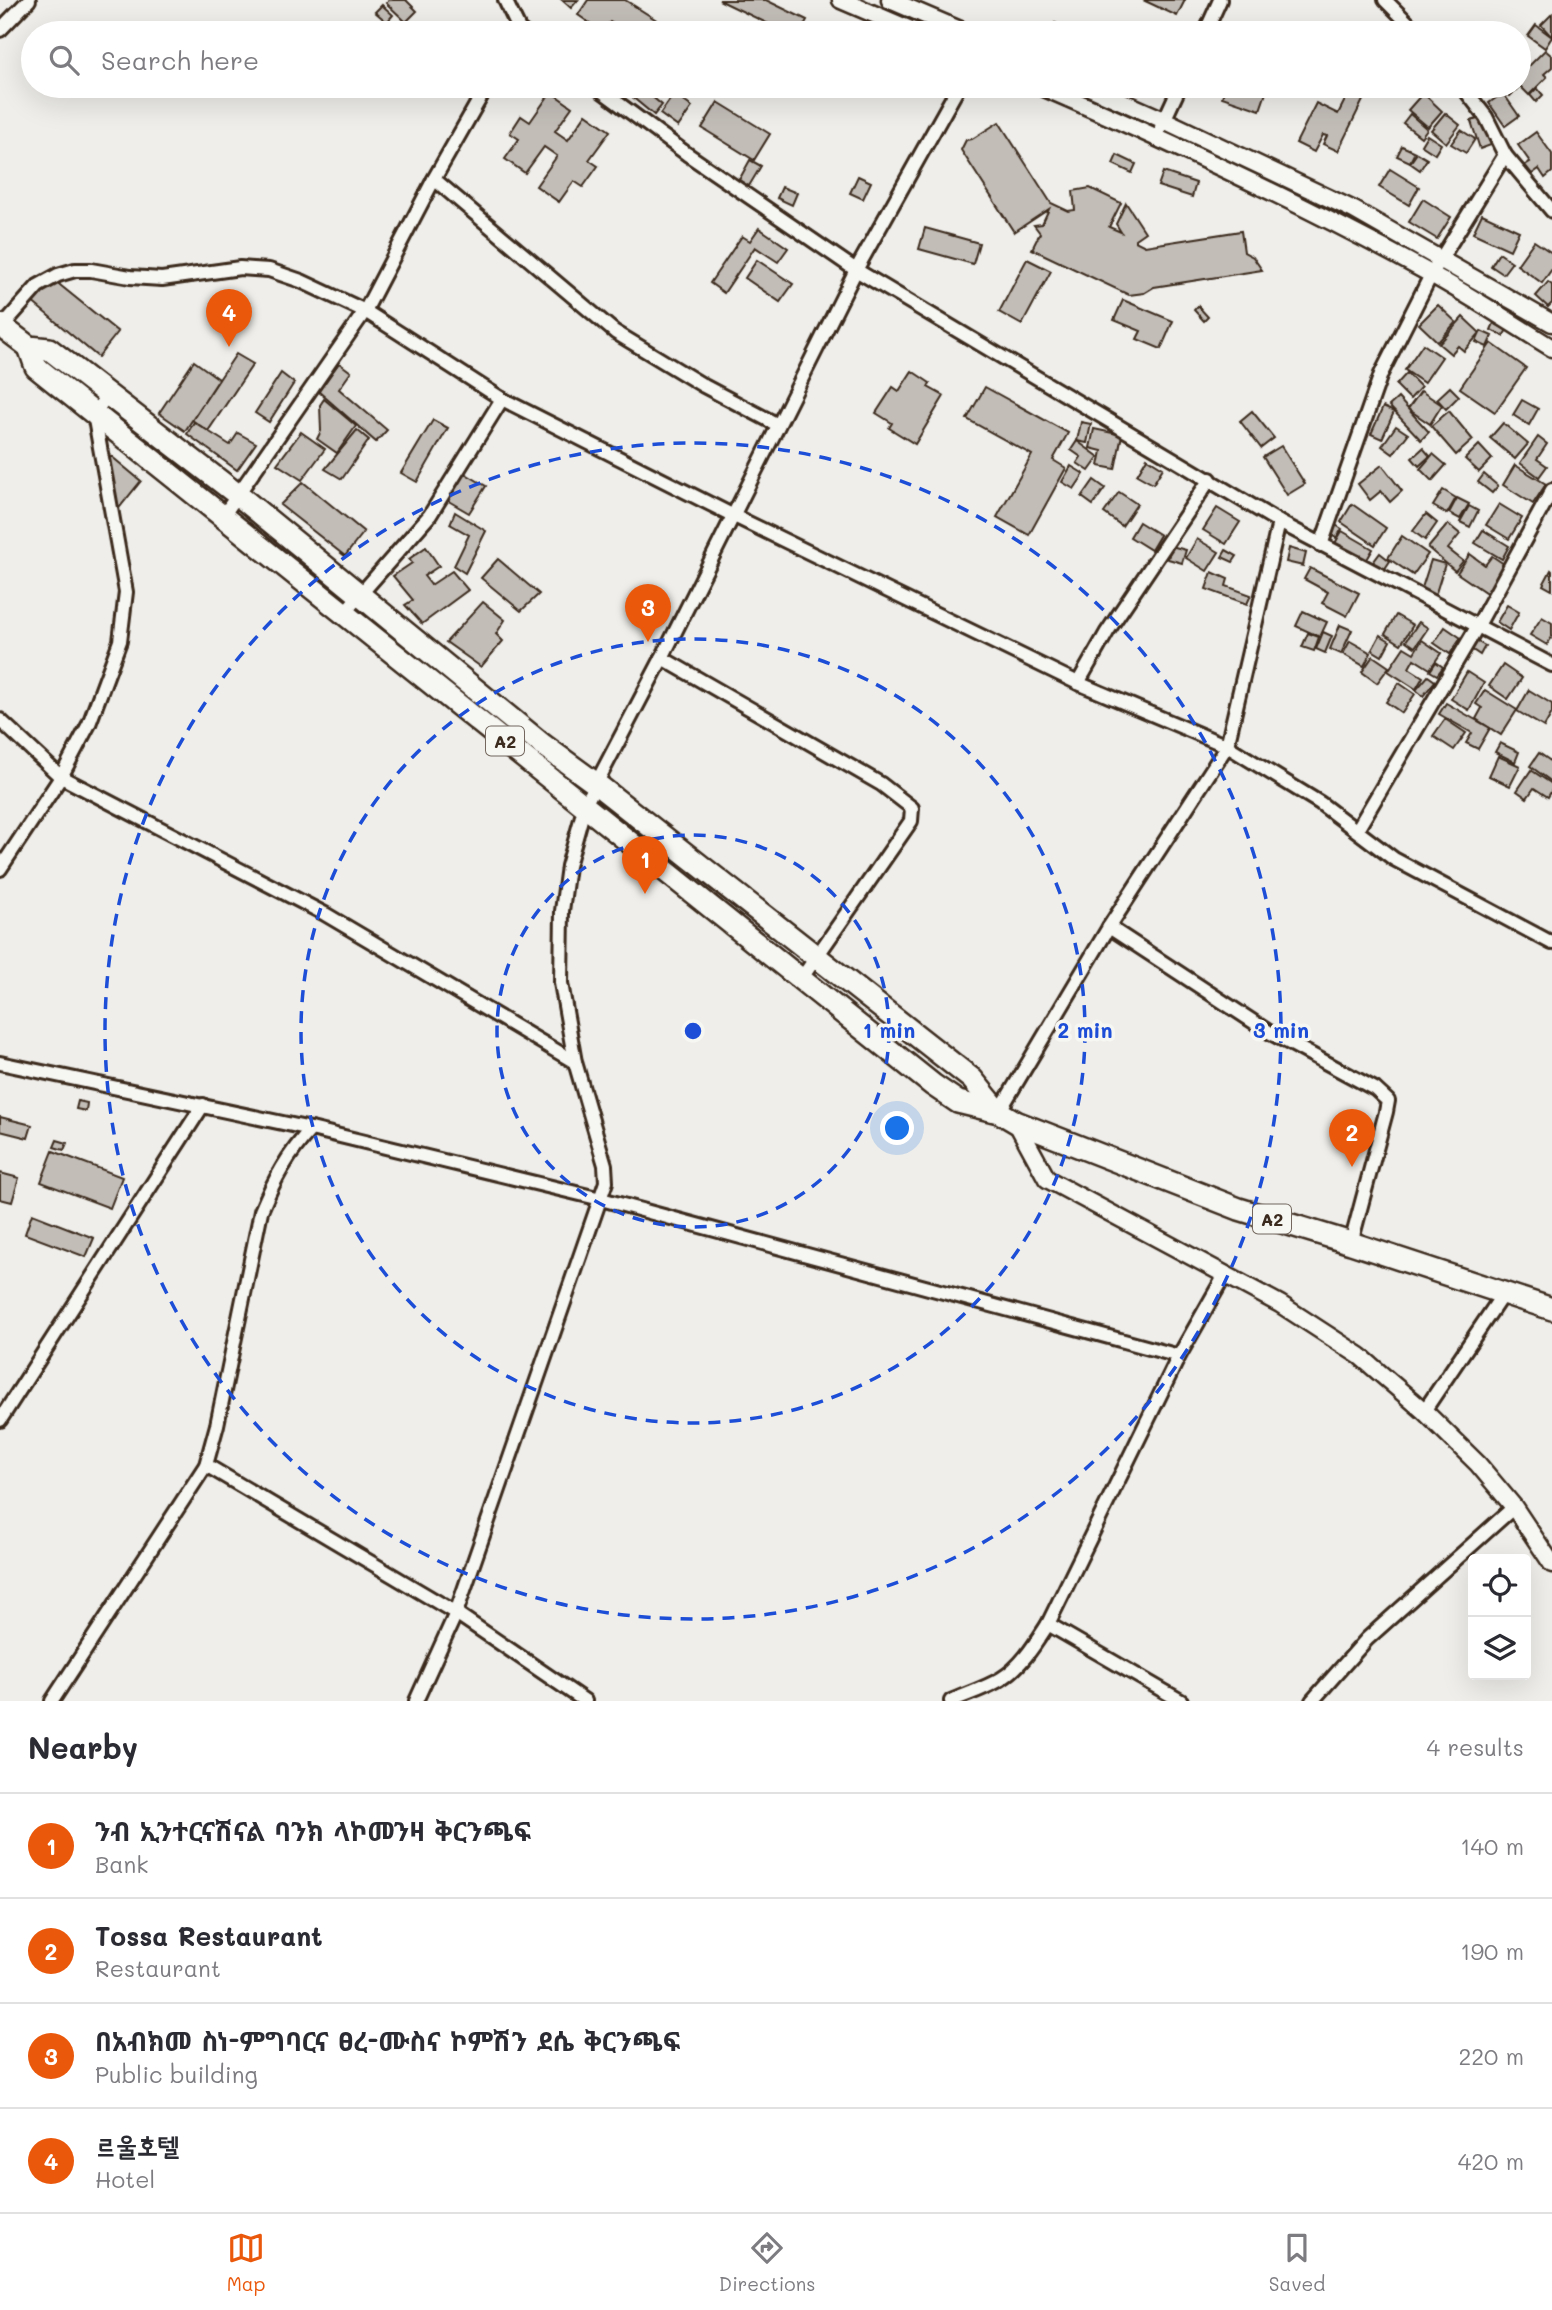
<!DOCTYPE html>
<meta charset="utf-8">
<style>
:root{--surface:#fff;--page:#f2f2f3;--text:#2b2b33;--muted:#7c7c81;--line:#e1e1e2;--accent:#ea580c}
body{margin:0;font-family:Mali,"Noto Sans Ethiopic","Poor Story",sans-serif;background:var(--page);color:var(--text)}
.controls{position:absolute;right:21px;bottom:21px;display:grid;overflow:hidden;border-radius:7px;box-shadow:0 7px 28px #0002}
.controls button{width:63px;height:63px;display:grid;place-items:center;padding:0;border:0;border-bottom:2px solid var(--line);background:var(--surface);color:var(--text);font:35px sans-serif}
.you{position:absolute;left:898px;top:1129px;width:24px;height:24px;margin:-18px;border:5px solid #fff;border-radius:50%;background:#1a73e8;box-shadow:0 0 0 10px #1a73e833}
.badge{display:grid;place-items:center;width:46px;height:46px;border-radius:50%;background:var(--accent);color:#fff;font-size:23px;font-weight:700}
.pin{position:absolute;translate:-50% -58px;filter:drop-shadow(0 2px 4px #0008)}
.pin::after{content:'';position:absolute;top:37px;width:24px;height:21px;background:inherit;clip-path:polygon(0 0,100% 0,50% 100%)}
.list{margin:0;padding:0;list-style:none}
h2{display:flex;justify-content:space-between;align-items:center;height:91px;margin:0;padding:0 28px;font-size:30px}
h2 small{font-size:23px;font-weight:400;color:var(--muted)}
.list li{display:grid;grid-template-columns:46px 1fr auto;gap:21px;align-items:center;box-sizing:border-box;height:105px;padding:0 28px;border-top:2px solid var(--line)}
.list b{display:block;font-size:26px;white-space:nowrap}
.list p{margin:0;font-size:23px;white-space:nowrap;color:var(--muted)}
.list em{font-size:23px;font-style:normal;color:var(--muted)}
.icon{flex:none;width:38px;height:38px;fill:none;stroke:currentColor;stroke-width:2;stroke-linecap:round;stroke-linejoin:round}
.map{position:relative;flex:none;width:1552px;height:1701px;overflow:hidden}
.search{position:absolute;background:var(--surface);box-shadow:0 7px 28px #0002;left:21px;right:21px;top:21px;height:77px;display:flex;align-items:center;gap:18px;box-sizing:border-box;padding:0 24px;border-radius:38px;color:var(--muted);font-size:26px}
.sheet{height:511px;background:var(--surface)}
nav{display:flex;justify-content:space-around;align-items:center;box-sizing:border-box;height:98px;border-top:2px solid var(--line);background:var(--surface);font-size:19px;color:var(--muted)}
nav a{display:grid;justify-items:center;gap:4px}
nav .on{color:var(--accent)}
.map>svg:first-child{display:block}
</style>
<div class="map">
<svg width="1552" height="1701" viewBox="0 0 1552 1701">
<rect width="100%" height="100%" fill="#efeeea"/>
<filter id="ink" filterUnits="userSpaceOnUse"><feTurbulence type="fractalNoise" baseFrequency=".0143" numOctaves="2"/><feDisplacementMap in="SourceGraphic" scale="14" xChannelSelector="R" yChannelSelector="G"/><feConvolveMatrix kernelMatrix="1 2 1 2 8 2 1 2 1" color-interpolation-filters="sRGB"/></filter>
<g filter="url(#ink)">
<g fill="#c2bdb7" stroke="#3b2a1e" stroke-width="2">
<polygon points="389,0 406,0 417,11 406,22 386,3"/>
<polygon points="562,0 578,0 571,8"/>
<polygon points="588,0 625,0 677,33 628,33 610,22 603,32 578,15"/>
<polygon points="719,0 766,0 807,20 800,33 787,33"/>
<polygon points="1143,0 1185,0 1177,16"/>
<polygon points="382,5 393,15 387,22 375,12"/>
<polygon points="1552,14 1552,37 1541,25"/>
<polygon points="1055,23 1067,28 1065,33 1051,33"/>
<polygon points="1536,25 1552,37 1545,48 1528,36"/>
<polygon points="1545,50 1552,56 1552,67 1544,74 1547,77 1529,95 1520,86 1510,96 1505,91 1510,86 1519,86 1519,76"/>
<polygon points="1519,54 1527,61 1519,72"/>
<polygon points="619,86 639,86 662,105 654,115"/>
<polygon points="1226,86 1263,86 1268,87 1260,110 1222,97"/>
<polygon points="1352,86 1364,86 1369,88 1338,151 1323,144 1327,136 1323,135 1314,152 1296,143 1316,103 1338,114"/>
<polygon points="1486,86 1501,86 1494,94"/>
<polygon points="1537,88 1543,95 1536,102 1530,95"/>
<polygon points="551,92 572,107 555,131 568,140 586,114 610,131 589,160 598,166 583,187 574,181 559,202 536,186 557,156 544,147 525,173 505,159 519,139 510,133 521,116 530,122"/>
<polygon points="1423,93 1442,111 1428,127 1408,110"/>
<polygon points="1503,93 1519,116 1505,126 1489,103"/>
<polygon points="674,94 692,107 678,127 660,114"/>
<polygon points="718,102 770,134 754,160 702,128"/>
<polygon points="1445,113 1460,125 1446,143 1431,130"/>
<polygon points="1410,114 1427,129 1421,137 1403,123"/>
<polygon points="1481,118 1491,145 1480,149 1471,121"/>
<polygon points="999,122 1051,203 1068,211 1075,210 1073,191 1090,188 1121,203 1109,227 1121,232 1116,224 1126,203 1145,232 1135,239 1135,241 1145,246 1241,231 1244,252 1253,257 1262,270 1154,287 1144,293 1129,295 1032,249 1040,233 1034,225 1042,224 1049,209 1014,232 961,150 966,140 972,139"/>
<polygon points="1461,130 1475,139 1466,153 1451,144"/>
<polygon points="1536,132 1552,154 1552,172 1545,178 1539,169 1532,174 1525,165 1530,162 1518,145"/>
<polygon points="1427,135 1441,144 1435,154 1421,145"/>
<polygon points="1402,146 1415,152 1410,162 1397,156"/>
<polygon points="1417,153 1427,159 1420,170 1410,163"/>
<polygon points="1117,155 1136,164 1132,173 1113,164"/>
<polygon points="750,160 761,166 749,186 739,180"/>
<polygon points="1390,169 1419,187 1409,205 1379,187"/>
<polygon points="1163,172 1196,183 1192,197 1158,186"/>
<polygon points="858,176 871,182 863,199 850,193"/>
<polygon points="782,187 797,193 792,205 777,198"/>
<polygon points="1423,199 1451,217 1437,239 1409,222"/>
<polygon points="1482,214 1519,231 1510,250 1473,233"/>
<polygon points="759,228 788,248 778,262 755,247 724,293 710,283 742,236 750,241"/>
<polygon points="925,228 979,243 973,264 919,249"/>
<polygon points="1534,241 1552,253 1552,269 1542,283 1517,265"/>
<polygon points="1499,253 1512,262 1503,274 1491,266"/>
<polygon points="1027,259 1051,271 1022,325 999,312"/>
<polygon points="757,260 793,284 780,302 745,278"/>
<polygon points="55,281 118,332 98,357 31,301 42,289"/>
<polygon points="1548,282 1552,285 1552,303 1548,307 1536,296"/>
<polygon points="1123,300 1173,321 1161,349 1137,339 1141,331 1114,320"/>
<polygon points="1438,305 1456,322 1438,342 1419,324"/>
<polygon points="1198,306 1208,317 1204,321 1194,310"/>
<polygon points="1463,317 1480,333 1464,351 1458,346 1451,354 1439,344"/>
<polygon points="1494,323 1507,330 1503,336 1491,330"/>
<polygon points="1481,331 1492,336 1487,347 1476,342"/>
<polygon points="1491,343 1526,368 1495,412 1460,388"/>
<polygon points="1423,344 1442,357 1424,383 1405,370"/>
<polygon points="236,354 253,364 208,431 192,420"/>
<polygon points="194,361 219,379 185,431 159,413"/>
<polygon points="339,363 351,372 339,389 387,430 376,442 318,391"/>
<polygon points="912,371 930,383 928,387 944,396 915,444 889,428 892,423 876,413 893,387 899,391"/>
<polygon points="281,373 294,383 269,422 255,413"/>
<polygon points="1407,373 1421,387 1410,399 1396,385"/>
<polygon points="985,387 1068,433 1053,460 1066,468 1029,535 997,517 1032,455 967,419"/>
<polygon points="1450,387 1459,396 1446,409 1437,399"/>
<polygon points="1421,391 1442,405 1430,424 1408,409"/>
<polygon points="1398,398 1429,432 1421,440 1389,406"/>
<polygon points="324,399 356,426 337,453 317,439 321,431 320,405"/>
<polygon points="1522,400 1538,409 1529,425 1513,415"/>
<polygon points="1383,407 1394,412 1382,439 1371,434"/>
<polygon points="1252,411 1274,438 1261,448 1240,421"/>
<polygon points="1449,411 1473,440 1456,455 1431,426"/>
<polygon points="433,420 448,428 417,482 401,473"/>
<polygon points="194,422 230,445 238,433 256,443 237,470 187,434"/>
<polygon points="1081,422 1091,424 1087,443 1077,441"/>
<polygon points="1503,423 1528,444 1515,459 1490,438"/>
<polygon points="1396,426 1408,434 1393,454 1382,446"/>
<polygon points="1094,429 1122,435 1115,469 1099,466 1102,451 1090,448"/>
<polygon points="357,430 369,440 342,479 325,469"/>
<polygon points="301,432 325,449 302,480 277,464"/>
<polygon points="1538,437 1547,444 1537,459 1547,466 1539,477 1520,463"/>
<polygon points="1077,441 1099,457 1089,471 1077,463 1081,457 1071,450"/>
<polygon points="1479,445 1492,459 1479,472 1465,459"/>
<polygon points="1281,446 1305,484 1287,495 1263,457"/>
<polygon points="1423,448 1430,456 1419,466 1412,458"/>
<polygon points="1433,454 1446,465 1432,481 1420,469"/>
<polygon points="111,456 141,481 116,512 107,461"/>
<polygon points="1147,458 1163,468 1153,484 1137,475"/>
<polygon points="1382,465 1402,491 1390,502 1381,491 1370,500 1358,484"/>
<polygon points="1515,465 1546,484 1533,504 1503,485"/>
<polygon points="1071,466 1084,474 1074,489 1062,482"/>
<polygon points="461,471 486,486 469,513 445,499"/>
<polygon points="1484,474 1498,486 1492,493 1478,482"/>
<polygon points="1094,480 1105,488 1093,505 1082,497"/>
<polygon points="303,482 364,532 345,556 280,505"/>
<polygon points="1443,490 1456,498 1447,514 1433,506"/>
<polygon points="1119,492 1137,504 1122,526 1104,513"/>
<polygon points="1457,498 1469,504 1460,519 1449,513"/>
<polygon points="1352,504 1386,528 1375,545 1341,522"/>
<polygon points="1499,504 1522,518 1509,539 1486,525"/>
<polygon points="1469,506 1478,511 1470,527 1460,522"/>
<polygon points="1217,508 1240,522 1226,544 1203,530"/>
<polygon points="455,512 486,531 465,573 454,566 469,535 450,524"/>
<polygon points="1426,514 1437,523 1425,540 1413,531"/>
<polygon points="1139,522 1160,535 1151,550 1130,537"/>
<polygon points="1334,524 1342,529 1336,538 1328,533"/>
<polygon points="1448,524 1460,534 1448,549 1463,561 1455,571 1428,548"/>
<polygon points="1483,530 1509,546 1502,559 1475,543"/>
<polygon points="1342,531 1373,549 1365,563 1334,545"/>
<polygon points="1402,536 1428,554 1413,575 1388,558"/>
<polygon points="1197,539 1219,552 1207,571 1186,558"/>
<polygon points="1171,546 1186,550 1182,563 1168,559"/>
<polygon points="426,547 439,566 424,576 431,585 452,571 468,590 422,624 405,605 413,600 393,576 412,563 409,559"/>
<polygon points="1289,548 1306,553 1303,566 1286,562"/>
<polygon points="1226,550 1237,556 1233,562 1222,557"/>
<polygon points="1380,553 1390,561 1382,573 1371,565"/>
<polygon points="1470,554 1485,565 1492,556 1507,566 1488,594 1457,573"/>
<polygon points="498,559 539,594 521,611 481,578"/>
<polygon points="1431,560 1445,564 1435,596 1421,591"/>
<polygon points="1310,568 1359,593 1347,616 1322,603 1328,592 1304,579"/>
<polygon points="1551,570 1552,571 1552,590 1543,585"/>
<polygon points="1212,572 1228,579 1226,586 1251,595 1247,604 1206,589"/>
<polygon points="483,602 505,620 496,634 503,641 481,667 446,642"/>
<polygon points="1507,605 1519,612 1509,630 1497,622"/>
<polygon points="1303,611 1327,622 1320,637 1296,626"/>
<polygon points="1396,615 1413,625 1401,644 1385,634"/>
<polygon points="1542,617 1552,623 1552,637 1547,645 1530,635"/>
<polygon points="1419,622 1428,628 1415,647 1406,641"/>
<polygon points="1340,625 1352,630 1341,654 1330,649"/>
<polygon points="1445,627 1461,638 1450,654 1434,643"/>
<polygon points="1323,632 1332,636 1325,653 1316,649"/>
<polygon points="1308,633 1319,637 1314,651 1302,647"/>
<polygon points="1380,635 1390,641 1382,656 1372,650"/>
<polygon points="1422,640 1441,653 1430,669 1414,659 1409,668 1423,677 1416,689 1388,671 1404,647 1414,653"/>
<polygon points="1350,641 1371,653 1364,666 1343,654"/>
<polygon points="1476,641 1485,646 1480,655 1471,649"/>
<polygon points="1373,656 1389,667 1377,683 1362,672"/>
<polygon points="1436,662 1443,667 1437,675 1430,671"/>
<polygon points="1503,665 1522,678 1508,699 1489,686"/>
<polygon points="1467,672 1484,683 1469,710 1451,699"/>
<polygon points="1428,676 1435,681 1423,696 1416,690"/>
<polygon points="1399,683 1415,694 1402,713 1386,702"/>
<polygon points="1485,690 1517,710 1501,735 1476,719 1482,708 1476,704"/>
<polygon points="1529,690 1552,704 1552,713 1544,727 1517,711"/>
<polygon points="1446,703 1490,728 1478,749 1466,743 1472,733 1439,714"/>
<polygon points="1445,719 1466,733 1454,750 1433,736"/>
<polygon points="1500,743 1519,752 1515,762 1495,752"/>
<polygon points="1539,753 1552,762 1552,782 1530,766"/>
<polygon points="1498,756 1520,766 1510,786 1489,776"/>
<polygon points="1531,770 1552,784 1552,790 1548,797 1534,788 1527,798 1517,791"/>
<polygon points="78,1101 87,1103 86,1111 76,1109"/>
<polygon points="0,1117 32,1125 28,1138 0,1131"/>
<polygon points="57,1140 67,1143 64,1150 54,1147"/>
<polygon points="53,1151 122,1177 110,1208 41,1182"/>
<polygon points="0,1173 19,1178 12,1202 0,1199"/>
<polygon points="32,1214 94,1238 86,1257 25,1234"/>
</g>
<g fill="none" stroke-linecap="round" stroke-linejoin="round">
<defs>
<g id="minor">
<polyline points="505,0 519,29 524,33"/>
<polyline points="1385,0 1418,33"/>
<polyline points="0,30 29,0"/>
<polyline points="1205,33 1220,0"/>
<polyline points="595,86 687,154 856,270 1279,522 1552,665"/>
<polyline points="1462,86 1486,117 1505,155 1552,211"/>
<polyline points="1161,127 1180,86"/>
<polyline points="434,179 615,332 704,386 778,425"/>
<polyline points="0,329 38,286 58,275 75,270 91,270 130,277 162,279 240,268 269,270 301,281 365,311 502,399 734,516 1078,683 1227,746 1320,803 1394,859 1552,943"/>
<polyline points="223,516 365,311 434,179 487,86"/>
<polyline points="1321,545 1381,374 1431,275 1505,155"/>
<polyline points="344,613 430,515 502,399"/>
<polyline points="662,658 881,784 912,808 911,821 801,979"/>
<polyline points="1078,683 1107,632 1210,479"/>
<polyline points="0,720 61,777 325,914 575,1062"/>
<polyline points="1357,830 1477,627 1552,490"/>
<polyline points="0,869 61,777 89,724 120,641 126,592 94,414 108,394"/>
<polyline points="1109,927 1269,1032 1375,1089 1388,1101 1386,1112 1351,1243"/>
<polyline points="0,1063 311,1129 601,1199 1179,1356"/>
<polyline points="999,1112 1109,927 1227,746 1279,522"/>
<polyline points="1424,1411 1503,1294"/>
<polyline points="0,1420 203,1105"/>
<polyline points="206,1465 456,1613 585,1701"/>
<polyline points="1048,1624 1181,1701"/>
<path d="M 52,1701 L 206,1465 L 217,1425 L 261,1211 C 274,1180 288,1154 311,1129"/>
<polyline points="416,1701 456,1613 606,1182 605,1165 575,1062 561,983 562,911 568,866 585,805 662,658 856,270 959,86"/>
<path d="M 951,1701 C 967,1694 986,1688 1001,1679 C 1022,1666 1035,1644 1048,1624 L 1179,1356 L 1225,1275"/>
<polyline points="1312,1701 1367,1639 1514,1507"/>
</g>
<g id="tertiary">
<polyline points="841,0 918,33"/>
<polyline points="890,0 967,33"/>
<path d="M 1040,86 C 1172,143 1302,203 1429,273 C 1471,296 1511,323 1552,348"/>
<polyline points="1087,86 1164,120 1354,210 1552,323"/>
<polyline points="1016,1122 1047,1179 1280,1304 1360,1356 1424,1411 1478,1464 1514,1507 1552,1564"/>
</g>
<g id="trunk">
<polyline points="0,325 29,347 49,349 238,495 543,745 595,783 972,1079 999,1112"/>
<polyline points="29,347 36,367 933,1085 958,1102 999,1112 1016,1122 1239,1209 1351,1243 1552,1309"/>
</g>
</defs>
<use href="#minor" stroke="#3b2a1e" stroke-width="18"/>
<use href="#tertiary" stroke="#3b2a1e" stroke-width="21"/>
<use href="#trunk" stroke="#3b2a1e" stroke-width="26"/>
<use href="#minor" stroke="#f6f6f2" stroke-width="12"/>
<use href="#tertiary" stroke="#f6f6f2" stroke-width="16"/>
<use href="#trunk" stroke="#f6f6f2" stroke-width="21"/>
</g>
</g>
<g fill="none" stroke="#1d4ed8" stroke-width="3.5" stroke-dasharray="12 9">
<circle cx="693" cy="1031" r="196"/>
<circle cx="693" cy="1031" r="392"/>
<circle cx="693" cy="1031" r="588"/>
</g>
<g text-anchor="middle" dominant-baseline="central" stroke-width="7" stroke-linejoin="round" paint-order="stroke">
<g fill="#f6f6f2" stroke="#73675e" stroke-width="2">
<rect x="486" y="726.5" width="38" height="29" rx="5"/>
<rect x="1253" y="1204.5" width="38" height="29" rx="5"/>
</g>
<g font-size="18" font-weight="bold" fill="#3b2a1e">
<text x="505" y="741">A2</text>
<text x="1272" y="1219">A2</text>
</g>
</g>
<circle cx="693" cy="1031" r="10" fill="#1d4ed8" stroke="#f6f6f2" stroke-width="3.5"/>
<g font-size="21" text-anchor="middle" font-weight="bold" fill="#1d4ed8" stroke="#f6f6f2" stroke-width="7" stroke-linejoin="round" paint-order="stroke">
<text x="889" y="1038">1 min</text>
<text x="1085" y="1038">2 min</text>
<text x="1281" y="1038">3 min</text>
</g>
</svg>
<div class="controls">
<button><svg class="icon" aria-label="locate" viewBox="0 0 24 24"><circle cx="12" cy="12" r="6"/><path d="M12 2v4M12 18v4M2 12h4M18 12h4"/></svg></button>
<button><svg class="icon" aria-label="layers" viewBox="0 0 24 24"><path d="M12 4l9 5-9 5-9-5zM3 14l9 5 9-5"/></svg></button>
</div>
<div class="you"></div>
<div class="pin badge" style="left:645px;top:894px">1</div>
<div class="pin badge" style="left:1352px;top:1167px">2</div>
<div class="pin badge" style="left:648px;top:642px">3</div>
<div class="pin badge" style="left:229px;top:347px">4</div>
<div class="search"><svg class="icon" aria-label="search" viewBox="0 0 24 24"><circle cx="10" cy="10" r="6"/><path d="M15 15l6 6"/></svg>Search here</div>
</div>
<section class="sheet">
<h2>Nearby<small>4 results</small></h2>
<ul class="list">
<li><span class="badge">1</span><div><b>ንብ ኢንተርናሽናል ባንክ ላኮመንዛ ቅርንጫፍ</b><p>Bank</p></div><em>140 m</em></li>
<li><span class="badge">2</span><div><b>Tossa Restaurant</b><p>Restaurant</p></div><em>190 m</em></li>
<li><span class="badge">3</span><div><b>በአብክመ ስነ-ምግባርና ፀረ-ሙስና ኮምሽን ደሴ ቅርንጫፍ</b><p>Public building</p></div><em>220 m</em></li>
<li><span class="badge">4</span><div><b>르울호텔</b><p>Hotel</p></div><em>420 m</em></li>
</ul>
</section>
<nav>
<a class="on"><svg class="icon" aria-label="map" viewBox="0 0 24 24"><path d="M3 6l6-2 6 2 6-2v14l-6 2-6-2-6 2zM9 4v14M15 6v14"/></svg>Map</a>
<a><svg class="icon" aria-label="directions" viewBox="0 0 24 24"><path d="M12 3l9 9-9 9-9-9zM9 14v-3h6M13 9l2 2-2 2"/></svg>Directions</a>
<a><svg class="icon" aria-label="saved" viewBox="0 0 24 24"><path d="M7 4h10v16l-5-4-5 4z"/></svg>Saved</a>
</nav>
